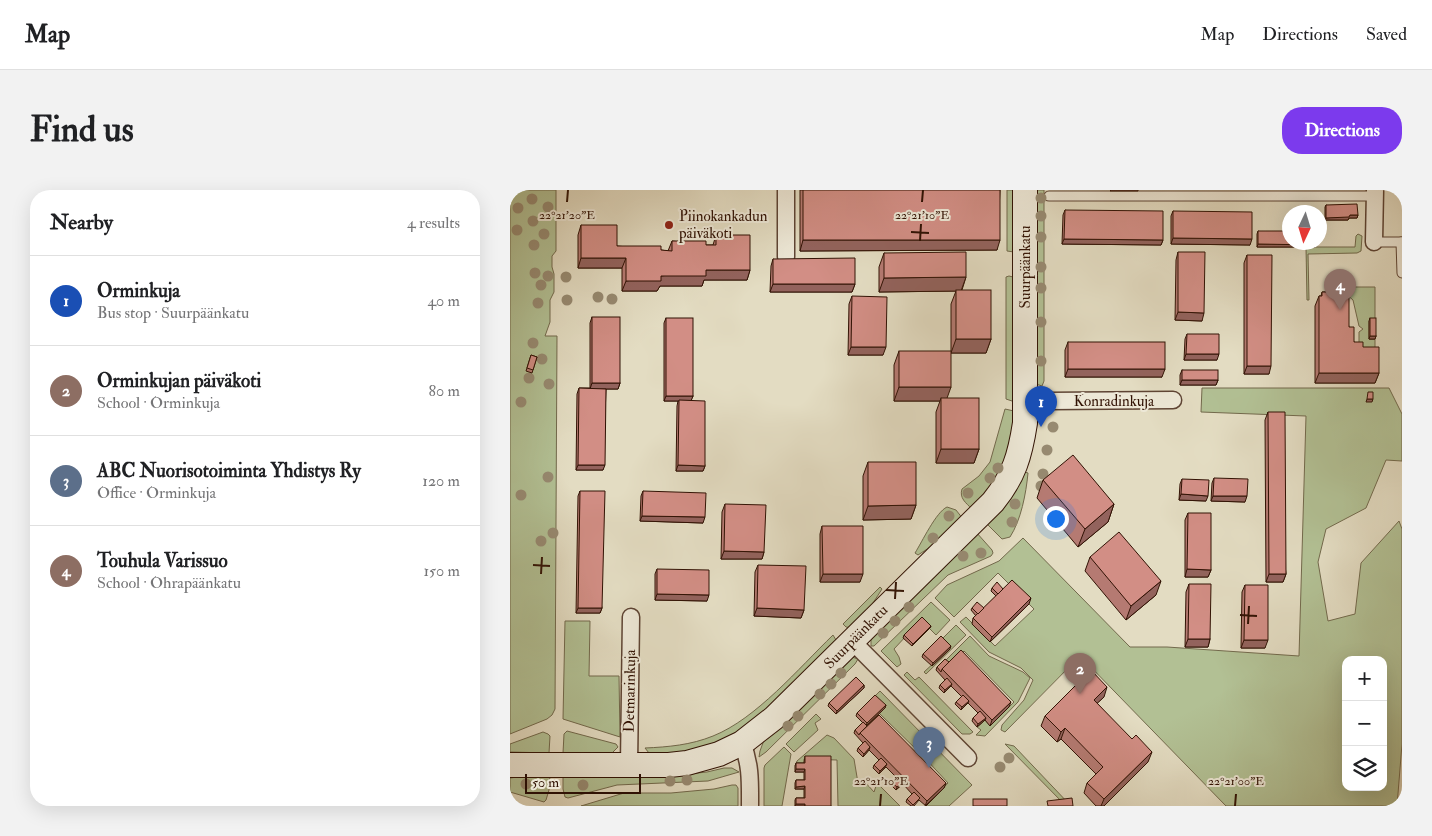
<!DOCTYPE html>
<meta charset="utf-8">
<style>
:root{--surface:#fff;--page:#f2f2f2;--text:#202124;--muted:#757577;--line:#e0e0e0;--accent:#7c3aed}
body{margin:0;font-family:"IM FELL Double Pica",serif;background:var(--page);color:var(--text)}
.controls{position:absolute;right:15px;bottom:15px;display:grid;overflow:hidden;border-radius:10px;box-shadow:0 5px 20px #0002}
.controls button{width:45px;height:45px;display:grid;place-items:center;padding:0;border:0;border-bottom:1px solid var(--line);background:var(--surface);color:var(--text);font:25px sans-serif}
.compass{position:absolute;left:772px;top:15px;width:45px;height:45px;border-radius:50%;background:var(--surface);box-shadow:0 5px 20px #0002;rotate:184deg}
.scale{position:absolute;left:15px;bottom:12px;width:116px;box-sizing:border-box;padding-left:5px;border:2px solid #311204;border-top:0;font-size:14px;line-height:18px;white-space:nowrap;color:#311204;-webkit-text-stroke:4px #ede8d7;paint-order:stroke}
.you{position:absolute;left:545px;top:328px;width:18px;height:18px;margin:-12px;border:4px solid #fff;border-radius:50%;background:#1a73e8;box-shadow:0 0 0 8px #1a73e833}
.badge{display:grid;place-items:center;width:32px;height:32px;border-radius:50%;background:var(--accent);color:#fff;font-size:16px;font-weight:700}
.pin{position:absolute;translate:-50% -41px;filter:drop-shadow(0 1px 2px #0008)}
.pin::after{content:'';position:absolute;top:26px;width:18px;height:15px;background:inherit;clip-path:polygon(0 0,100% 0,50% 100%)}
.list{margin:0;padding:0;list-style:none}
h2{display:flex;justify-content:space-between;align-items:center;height:65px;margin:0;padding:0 20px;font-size:21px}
h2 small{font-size:16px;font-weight:400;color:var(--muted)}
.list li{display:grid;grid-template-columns:32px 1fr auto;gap:15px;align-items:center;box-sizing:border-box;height:90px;padding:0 20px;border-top:1px solid var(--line)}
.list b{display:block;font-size:19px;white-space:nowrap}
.list p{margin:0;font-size:16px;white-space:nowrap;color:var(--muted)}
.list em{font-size:16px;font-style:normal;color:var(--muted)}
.icon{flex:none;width:28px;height:28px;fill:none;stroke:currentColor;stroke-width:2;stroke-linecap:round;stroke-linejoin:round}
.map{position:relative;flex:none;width:892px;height:616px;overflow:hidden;border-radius:20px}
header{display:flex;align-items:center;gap:30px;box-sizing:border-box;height:70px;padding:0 25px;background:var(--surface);border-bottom:1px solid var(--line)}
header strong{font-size:24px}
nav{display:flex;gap:28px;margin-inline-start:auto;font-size:18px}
.intro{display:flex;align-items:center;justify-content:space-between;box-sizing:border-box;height:120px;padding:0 30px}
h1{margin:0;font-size:35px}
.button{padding:12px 22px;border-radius:20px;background:var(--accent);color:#fff;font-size:18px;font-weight:700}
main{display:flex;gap:30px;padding:0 30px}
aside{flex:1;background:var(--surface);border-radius:20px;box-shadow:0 5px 20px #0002}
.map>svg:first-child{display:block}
</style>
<header>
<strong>Map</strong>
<nav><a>Map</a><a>Directions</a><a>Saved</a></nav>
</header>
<div class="intro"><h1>Find us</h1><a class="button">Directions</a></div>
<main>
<aside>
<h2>Nearby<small>4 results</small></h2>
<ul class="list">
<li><span class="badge" style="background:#1a4fb4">1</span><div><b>Orminkuja</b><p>Bus stop · Suurpäänkatu</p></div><em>40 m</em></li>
<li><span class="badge" style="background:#8d6e63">2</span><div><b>Orminkujan päiväkoti</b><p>School · Orminkuja</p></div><em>80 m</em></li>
<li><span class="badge" style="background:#5c6f8a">3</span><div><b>ABC Nuorisotoiminta Yhdistys Ry</b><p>Office · Orminkuja</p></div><em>120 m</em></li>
<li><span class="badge" style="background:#8d6e63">4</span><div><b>Touhula Varissuo</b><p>School · Ohrapäänkatu</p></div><em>150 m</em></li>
</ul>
</aside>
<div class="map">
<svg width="892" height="616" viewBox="0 0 892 616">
<rect width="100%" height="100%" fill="#e3dcc2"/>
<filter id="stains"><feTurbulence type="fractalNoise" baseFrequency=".004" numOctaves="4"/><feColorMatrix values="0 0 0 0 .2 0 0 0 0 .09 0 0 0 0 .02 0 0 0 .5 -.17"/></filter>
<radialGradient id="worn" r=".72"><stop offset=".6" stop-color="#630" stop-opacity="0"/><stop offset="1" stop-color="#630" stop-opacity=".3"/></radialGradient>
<g fill="#b2c094" stroke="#72694c" fill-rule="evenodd">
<polygon points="0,0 46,0 46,61 42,66 42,77 44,84 44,102 40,110 40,132 35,146 47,146 45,519 42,525 37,529 0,544"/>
<polygon points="497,0 506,0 504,62 497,61"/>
<polygon points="524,0 534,0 534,191 532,196 526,194"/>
<polygon points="848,44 852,46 851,61 847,63 798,64 799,110 797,110 796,57 845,57 846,46"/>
<polygon points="499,86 503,87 505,209 502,211 496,209 496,87"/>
<polygon points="836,97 865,97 865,131 859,131 859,149 865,149 865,167 849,167 849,142 853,139 849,136 843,110 836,104"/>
<path d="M 692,198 L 879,198 L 892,224 L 892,271 L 876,270 L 856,318 L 816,339 L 808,372 L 818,431 L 845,424 L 851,373 L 889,331 L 892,339 L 892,554 L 887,616 L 716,616 L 570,466 L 495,542 L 491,540 L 492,535 L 514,510 L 523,490 L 511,478 L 479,462 L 450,432 L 456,427 L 485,456 L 524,419 L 488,383 L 444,427 L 425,408 L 437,395 L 489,371 L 513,348 L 620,457 L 657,457 L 789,466 L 796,226 L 691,222 ZM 836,470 L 873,470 L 873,597 L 836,597 Z"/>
<path d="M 495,219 L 504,221 L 503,246 L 489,288 L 462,319 C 456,313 449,308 452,299 L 469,286 L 480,272 Z"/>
<path d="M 515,282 L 518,283 C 516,304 511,330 500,347 L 492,349 L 476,333 L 500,309 Z"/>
<path d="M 437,317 L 446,320 L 453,329 L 431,350 L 408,365 L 405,363 C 412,352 426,322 437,317 Z"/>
<polygon points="466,342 482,360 483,363 481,366 438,385 364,456 361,456 361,447"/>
<polygon points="370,397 372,399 354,427 342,438 336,437 333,434"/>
<polygon points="421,412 440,430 426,445 411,430 384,459 389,467 391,474 387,477 371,461"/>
<polygon points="55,431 80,431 79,486 109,486 110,547 53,529"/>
<polygon points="446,435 456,445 416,484 414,482 439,459 431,450"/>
<path d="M 323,445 L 326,450 C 289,489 237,551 182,562 C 170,565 156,564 144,565 L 139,563 L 135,558 C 158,557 181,555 203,546 C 246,529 289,478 323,445 Z"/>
<polygon points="460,446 479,466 513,482 520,488 508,512 475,546 466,545 471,540 467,537 475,530 480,536 504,512 454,461 439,476 434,472"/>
<polygon points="342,467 348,469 345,474 256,562 249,567 250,561 254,550 340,468"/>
<polygon points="397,482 405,490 409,487 463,542 460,544 452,544 394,485"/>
<polygon points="370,501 462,595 439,616 416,616 438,593 414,567 369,523 364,507"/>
<polygon points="306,524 311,529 305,533 308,540 284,562 276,554"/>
<polygon points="57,541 106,554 108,557 101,564 53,563 54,544"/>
<polygon points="33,542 38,544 40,546 39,563 0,562 0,554"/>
<polygon points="317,545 324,548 344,569 348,593 355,592 364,602 367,593 390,616 328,616 327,570 294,569 294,575 285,576 287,571"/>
<polygon points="495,554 504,556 561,616 556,616"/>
<polygon points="274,557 281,564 272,616 254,616 254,578 255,575"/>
<polygon points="214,578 222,578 229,582 198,591 107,595 58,608 55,607 53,599 53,586 178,584 197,582"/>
<polygon points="23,585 40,585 39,600 36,610 34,612 0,602 0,588"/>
<polygon points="222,595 226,595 228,598 228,616 71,616 114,603 161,603 204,599"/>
</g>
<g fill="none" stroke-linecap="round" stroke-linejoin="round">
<defs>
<g id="lane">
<polyline points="539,6 865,6"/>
<polyline points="864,52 892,52"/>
<polyline points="891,52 892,83"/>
</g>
<g id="street">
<polyline points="276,0 276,67"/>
<polyline points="864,52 865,0"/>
<polyline points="516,208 539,211 663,210"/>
<polyline points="342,451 458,568"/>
<path d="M 232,553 C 241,574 240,594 240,616"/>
<polyline points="119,575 121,427"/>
</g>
<path id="secondary" d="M 0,575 L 159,575 L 177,573 L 209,564 L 232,553 L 264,528 L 483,312 C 504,286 510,266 515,233 L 515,0"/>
</defs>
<use href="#lane" stroke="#5e4434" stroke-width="11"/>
<use href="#street" stroke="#5e4434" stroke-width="19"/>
<use href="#secondary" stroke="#311204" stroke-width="26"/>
<use href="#lane" stroke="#ede8d7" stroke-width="9"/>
<use href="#street" stroke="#ede8d7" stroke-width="16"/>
<use href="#secondary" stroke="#ede8d7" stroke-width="24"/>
</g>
<g fill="#978a71">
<circle cx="531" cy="8" r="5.5"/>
<circle cx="22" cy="9" r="5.5"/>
<circle cx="38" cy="17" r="5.5"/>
<circle cx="8" cy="18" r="5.5"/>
<circle cx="531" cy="26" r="5.5"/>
<circle cx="23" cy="31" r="5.5"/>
<circle cx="7" cy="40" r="5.5"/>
<circle cx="34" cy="44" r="5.5"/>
<circle cx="531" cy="47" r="5.5"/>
<circle cx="24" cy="55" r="5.5"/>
<circle cx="531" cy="77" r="5.5"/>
<circle cx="25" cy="83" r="5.5"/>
<circle cx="38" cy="86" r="5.5"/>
<circle cx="56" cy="87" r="5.5"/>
<circle cx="31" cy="95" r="5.5"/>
<circle cx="531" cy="98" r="5.5"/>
<circle cx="88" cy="107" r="5.5"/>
<circle cx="102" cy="109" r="5.5"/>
<circle cx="57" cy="110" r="5.5"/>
<circle cx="28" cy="113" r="5.5"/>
<circle cx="531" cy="132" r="5.5"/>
<circle cx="23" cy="153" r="5.5"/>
<circle cx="32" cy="169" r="5.5"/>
<circle cx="531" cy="171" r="5.5"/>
<circle cx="19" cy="188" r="5.5"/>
<circle cx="39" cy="194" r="5.5"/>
<circle cx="11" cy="212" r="5.5"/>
<circle cx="543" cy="237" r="5.5"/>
<circle cx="537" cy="260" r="5.5"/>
<circle cx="488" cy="278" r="5.5"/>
<circle cx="533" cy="284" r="5.5"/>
<circle cx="38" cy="287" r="5.5"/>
<circle cx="480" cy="288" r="5.5"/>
<circle cx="531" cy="296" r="5.5"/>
<circle cx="458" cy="303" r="5.5"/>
<circle cx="11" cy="305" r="5.5"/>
<circle cx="505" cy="314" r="5.5"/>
<circle cx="439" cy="326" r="5.5"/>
<circle cx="502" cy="332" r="5.5"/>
<circle cx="43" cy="343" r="5.5"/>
<circle cx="423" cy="348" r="5.5"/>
<circle cx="31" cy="351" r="5.5"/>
<circle cx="471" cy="363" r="5.5"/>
<circle cx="453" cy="366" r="5.5"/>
<circle cx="399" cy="417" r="5.5"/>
<circle cx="385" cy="431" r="5.5"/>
<circle cx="373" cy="443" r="5.5"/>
<circle cx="331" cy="483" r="5.5"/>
<circle cx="321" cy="494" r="5.5"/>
<circle cx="310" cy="504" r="5.5"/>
<circle cx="288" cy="526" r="5.5"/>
<circle cx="278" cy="536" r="5.5"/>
<circle cx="499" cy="568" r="5.5"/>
<circle cx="490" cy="577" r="5.5"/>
<circle cx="177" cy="590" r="5.5"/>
<circle cx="160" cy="591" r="5.5"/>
<circle cx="16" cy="594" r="5.5"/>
<circle cx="73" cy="595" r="5.5"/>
</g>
<g fill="#b57a72" stroke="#311204">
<polygon points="290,0 490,0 487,60 290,61"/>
<polygon points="816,15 848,25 847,28 839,28 838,30 815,30 815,17"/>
<polygon points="555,20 653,50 651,55 552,54 553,25"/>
<polygon points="663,21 740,55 661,54 661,26"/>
<polygon points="71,35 107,56 151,60 158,61 162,51 196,55 203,55 206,45 240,80 237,90 194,90 192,96 150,96 147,101 112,101 112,78 68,78 68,45"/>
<polygon points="748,41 805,57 747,57 747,44"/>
<polygon points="668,62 692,131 665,130 666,70"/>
<polygon points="374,63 456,87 452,100 481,149 476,163 441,163 441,114 446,101 369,102 369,77"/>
<polygon points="737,65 759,184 734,184 734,73"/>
<polygon points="263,69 345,94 342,102 260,102 261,76"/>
<polygon points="826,95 836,100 835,103 830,103 831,106 839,137 844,152 853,157 869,183 865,193 805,193 805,116 809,106 811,106 812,102 825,102 825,97"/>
<polygon points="342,106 373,165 338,165 339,114"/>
<polygon points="82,127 110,193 108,199 96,199 93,280 66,280 67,204 69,198 80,198 80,133"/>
<polygon points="156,128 183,206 181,210 195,276 193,281 166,281 167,216 168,211 154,211 154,133"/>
<polygon points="860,128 866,146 865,149 859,149 859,131"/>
<polygon points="677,144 707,170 674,170 675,149"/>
<polygon points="558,152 652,187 555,187 555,160"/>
<polygon points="389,161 437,208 469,259 464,273 426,273 426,222 430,211 384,211 384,175"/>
<polygon points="21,165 27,167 22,183 16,181"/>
<polygon points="672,180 708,190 706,195 670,195 670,185"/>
<polygon points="758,222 776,384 773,392 756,392 755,230"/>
<polygon points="358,272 406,315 401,329 353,330 353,286"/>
<polygon points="704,288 735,312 701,311 702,293"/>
<polygon points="672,289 696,311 669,310 670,294"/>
<polygon points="533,290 604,314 598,332 568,357 527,308"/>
<polygon points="70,301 92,418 90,423 66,423 68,306"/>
<polygon points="133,301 193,333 130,331 131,306"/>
<polygon points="215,314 254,362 252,369 211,369 212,322"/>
<polygon points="678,323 701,380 698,387 675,387 675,330"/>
<polygon points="312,336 350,392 310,392 310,344"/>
<polygon points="580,367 646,405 616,430 575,381"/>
<polygon points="248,375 294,420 291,428 244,426 245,382"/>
<polygon points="147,379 197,411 145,410 145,384"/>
<polygon points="679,394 700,449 698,457 675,457 676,402"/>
<polygon points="735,395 755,458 731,458 732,402"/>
<polygon points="482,398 493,399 519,414 480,452 462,434 463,428 466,426 461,420 462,418 474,418 486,406 481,401"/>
<polygon points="421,436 420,438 402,456 393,448 394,445"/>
<polygon points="440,459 422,476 412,467 413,464"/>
<polygon points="439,472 499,517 480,536 475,530 467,537 462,531 463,528 468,523 458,513 451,520 445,514 446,512 452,507 441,496 434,503 429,498 430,495 435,490 426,480 427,477"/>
<polygon points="354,495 354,498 326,524 318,516 319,513"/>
<polygon points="594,507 587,513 638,572 594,616 586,616 574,603 577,593 586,584 551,549 547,552 531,536 535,526"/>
<polygon points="376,515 375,518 357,536 436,593 434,598 416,616 409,610 404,616 401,616 396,612 397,609 402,604 393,594 386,600 380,594 381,592 386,587 376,577 369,584 363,578 364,575 369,570 359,560 353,567 347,561 348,558 353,553 344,543 345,540 353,533 346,526 347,523"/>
<polygon points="295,566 321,616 285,616 285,610 286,608 294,608 294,599 285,599 285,593 286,590 294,590 294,582 285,582 285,576 286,573 294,573"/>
</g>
<g fill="#93635d" stroke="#311204">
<polygon points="601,0 628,0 628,1 600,1"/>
<polygon points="840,25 848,25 847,28 839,28 838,30 815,30 816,28"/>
<polygon points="663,48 742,49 740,55 661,54"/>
<polygon points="554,49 653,50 651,55 552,54"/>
<polygon points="293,50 490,50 487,60 290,61"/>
<polygon points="748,54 806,55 805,57 747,57"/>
<polygon points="71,68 116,68 112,78 68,78"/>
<polygon points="196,80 240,80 237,90 194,90 192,96 150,96 147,101 112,101 116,91 151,86"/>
<polygon points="456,87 451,101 369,102 374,88"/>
<polygon points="263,94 345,94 342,102 260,102"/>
<polygon points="826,100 836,100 835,103 825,102"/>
<polygon points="668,122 694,123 692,131 665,130"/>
<polygon points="860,146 866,146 865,149 859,149"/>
<polygon points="446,149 481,149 476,163 441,163"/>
<polygon points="341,157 376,157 373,165 338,165"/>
<polygon points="676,164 709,164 707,170 674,170"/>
<polygon points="737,176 761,176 759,184 734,184"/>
<polygon points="558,179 655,179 652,187 555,187"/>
<polygon points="809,183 869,183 865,193 805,193"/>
<polygon points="672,190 708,190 706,195 670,195"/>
<polygon points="82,193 110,193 108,199 80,199"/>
<polygon points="389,197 441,197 436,211 431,208 430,211 384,211"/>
<polygon points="156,206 183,206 181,211 154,211"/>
<polygon points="857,209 863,209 862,212 856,212"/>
<polygon points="431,259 469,259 464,273 426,273"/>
<polygon points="68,275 95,275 93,280 66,280"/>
<polygon points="168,275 195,276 193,281 166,281"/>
<polygon points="671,304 698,306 696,311 669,310"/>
<polygon points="703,306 737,306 735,312 701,311"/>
<polygon points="604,314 598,332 568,357 575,339"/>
<polygon points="406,315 401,329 353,330 358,316"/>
<polygon points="132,326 195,327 193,333 130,331"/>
<polygon points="214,361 254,362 252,369 211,369"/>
<polygon points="677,379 701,380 698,387 675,387"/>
<polygon points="313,384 353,384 350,392 310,392"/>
<polygon points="759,384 776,384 773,392 756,392"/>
<polygon points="651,391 646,405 616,430 621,416"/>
<polygon points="147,404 199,405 197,411 145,410"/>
<polygon points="521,408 519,414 480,452 482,447"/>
<polygon points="68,418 92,418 90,423 66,423"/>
<polygon points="247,418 294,420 291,428 244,426"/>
<polygon points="421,436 420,438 402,456 403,454"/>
<polygon points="678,449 700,449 698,457 675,457"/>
<polygon points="734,450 758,450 755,458 731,458"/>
<polygon points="441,456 440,459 422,476 423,473"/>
<polygon points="442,494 441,496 434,503 435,500"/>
<polygon points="354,495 354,498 326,524 327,521"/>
<polygon points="597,497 594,507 580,520 584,510"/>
<polygon points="459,511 458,513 451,520 452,517"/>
<polygon points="501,512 499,517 480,536 482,530"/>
<polygon points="376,515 375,518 356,536 357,533"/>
<polygon points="476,528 475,530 467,537 468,534"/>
<polygon points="555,538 551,549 547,552 551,542"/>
<polygon points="360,557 359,560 353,567 354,564"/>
<polygon points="642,562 638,572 594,616 591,616 594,609"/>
<polygon points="377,574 376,576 369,584 370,581"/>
<polygon points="286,579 295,579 294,582 285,582"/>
<polygon points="394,591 393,593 386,600 387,597"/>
<polygon points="436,593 434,598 415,616 417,611"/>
<polygon points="295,596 294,599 285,599 286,597"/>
<polygon points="286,614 295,614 295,616 285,616"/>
</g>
<g fill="#d28e85" stroke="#311204">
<rect x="293" y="0" width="197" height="50"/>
<polygon points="847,14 848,25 840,25 839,27 816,28 816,15"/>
<polygon points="555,20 653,21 653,50 554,49"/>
<polygon points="663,21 742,22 742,49 663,48"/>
<polygon points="71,35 107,35 107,56 151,56 151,60 162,61 162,51 196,51 196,55 206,55 206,45 240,45 240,80 196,80 196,86 151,86 151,91 116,91 116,68 71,68"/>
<polygon points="748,41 780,41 780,52 806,52 806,55 748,54"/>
<polygon points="456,62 456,87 374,88 374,63"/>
<polygon points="668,62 695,62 694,123 668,122"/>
<polygon points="737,65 762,65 761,176 737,176"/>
<polygon points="345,68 345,94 263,94 263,69"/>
<rect x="826" y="95" width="10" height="5"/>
<rect x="446" y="100" width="35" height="49"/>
<polygon points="812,102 830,102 831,106 839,106 839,137 844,137 844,152 853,152 853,157 869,157 869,183 809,183 809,106 812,106"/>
<polygon points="342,106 377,107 376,157 341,157"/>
<rect x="82" y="127" width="28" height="66"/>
<rect x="156" y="128" width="27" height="78"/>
<rect x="860" y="128" width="6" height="18"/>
<polygon points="677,144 709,144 709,164 676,164"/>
<rect x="558" y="152" width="97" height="27"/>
<rect x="389" y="161" width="52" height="36"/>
<polygon points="21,165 27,167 23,180 17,178"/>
<rect x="672" y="180" width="36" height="10"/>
<polygon points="69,198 96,199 95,275 68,275"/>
<polygon points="858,202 863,202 863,209 857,209"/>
<rect x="431" y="208" width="38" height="51"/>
<polygon points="169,210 195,211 195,276 168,275"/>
<polygon points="758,222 775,222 776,384 759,384"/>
<polygon points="563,265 604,314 575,339 533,290"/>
<polygon points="358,272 406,272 406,315 358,316"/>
<polygon points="704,288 738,289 737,306 703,306"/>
<polygon points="672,289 699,290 698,306 671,304"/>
<polygon points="70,301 95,301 92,418 68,418"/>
<polygon points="133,301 196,303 195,327 132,326"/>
<polygon points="215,314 256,315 254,362 214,361"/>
<polygon points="678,323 701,323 701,380 677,379"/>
<polygon points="312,336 353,336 353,384 313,384"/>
<polygon points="609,342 651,391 621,416 580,367"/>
<polygon points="248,375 296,376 294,420 247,418"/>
<polygon points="147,379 199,380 199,405 147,404"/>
<polygon points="502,390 521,408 482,447 463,428"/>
<polygon points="487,392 493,399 488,404 482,398"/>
<polygon points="679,394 701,394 700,449 678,449"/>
<polygon points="735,395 758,395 758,450 734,450"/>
<polygon points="467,412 474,418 468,424 462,418"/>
<polygon points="412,427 421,436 403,454 394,445"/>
<polygon points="431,446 441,456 423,473 413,464"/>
<polygon points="451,460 501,512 482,530 432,479"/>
<polygon points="435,469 439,472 432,479 431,482 427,477"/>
<polygon points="581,480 597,497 584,510 622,549 626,545 642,562 594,609 577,593 593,577 555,538 551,542 535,526"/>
<polygon points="346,487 354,495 327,521 319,513"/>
<polygon points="437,488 442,494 435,500 430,495"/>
<polygon points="365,505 376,515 357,533 347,523"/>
<polygon points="453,505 459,511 452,517 446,512"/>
<polygon points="470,521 476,528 468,534 463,528"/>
<polygon points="369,525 436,593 417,611 350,543"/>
<polygon points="353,532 357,536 350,543 349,545 345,540"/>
<polygon points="355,551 360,557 354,564 348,558"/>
<polygon points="295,566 321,566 321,616 295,616 295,614 286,614 286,608 295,608 295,596 286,597 286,590 295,590 295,579 286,579 286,573 295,573"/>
<polygon points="371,568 377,574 370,581 364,575"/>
<polygon points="388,585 394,591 387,597 381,592"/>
<polygon points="404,602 410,608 403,615 397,609"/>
<polygon points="562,608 563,616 538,616 537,611"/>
<rect x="463" y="609" width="34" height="7"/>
</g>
<path fill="none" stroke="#311204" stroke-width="2" d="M 57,12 L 58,0M 412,12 L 413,0M 401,42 L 419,43M 410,51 L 411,34M 23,375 L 40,376M 31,384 L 32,367M 376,400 L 394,401M 385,409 L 386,392M 730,425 L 747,426M 738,434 L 739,416M 370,616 L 371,604M 725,616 L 726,604"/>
<circle fill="#8f2418" stroke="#ede8d7" stroke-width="2" cx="159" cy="35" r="5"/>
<g text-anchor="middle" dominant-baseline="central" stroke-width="4" stroke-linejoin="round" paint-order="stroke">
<g font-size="15" fill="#311204" stroke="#ede8d7" text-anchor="start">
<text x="169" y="26">Piinokankadun<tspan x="169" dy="17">päiväkoti</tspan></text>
</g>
<g font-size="15" fill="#311204" stroke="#ede8d7">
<text transform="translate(515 77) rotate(-90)">Suurpäänkatu</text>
<text x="604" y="211">Konradinkuja</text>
<text transform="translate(346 447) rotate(-45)">Suurpäänkatu</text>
<text transform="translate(120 501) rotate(-89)">Detmarinkuja</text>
</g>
</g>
<g font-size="12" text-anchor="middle" fill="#311204" stroke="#ede8d7" stroke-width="4" stroke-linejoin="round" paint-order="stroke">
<text x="57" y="29">22°21'20"E</text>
<text x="412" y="29">22°21'10"E</text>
<text x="371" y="595">22°21'10"E</text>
<text x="726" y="595">22°21'00"E</text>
</g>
<rect width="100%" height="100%" filter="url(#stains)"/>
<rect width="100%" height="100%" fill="url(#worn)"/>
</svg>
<div class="controls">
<button>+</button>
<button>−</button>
<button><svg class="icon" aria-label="layers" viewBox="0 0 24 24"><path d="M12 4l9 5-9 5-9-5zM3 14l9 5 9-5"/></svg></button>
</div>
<svg class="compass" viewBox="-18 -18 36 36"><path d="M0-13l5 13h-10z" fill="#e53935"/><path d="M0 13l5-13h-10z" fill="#757577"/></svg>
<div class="scale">50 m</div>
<div class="you"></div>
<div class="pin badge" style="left:531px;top:237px;background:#1a4fb4">1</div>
<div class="pin badge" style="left:570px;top:504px;background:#8d6e63">2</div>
<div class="pin badge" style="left:419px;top:578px;background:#5c6f8a">3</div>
<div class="pin badge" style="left:830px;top:120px;background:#8d6e63">4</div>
</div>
</main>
